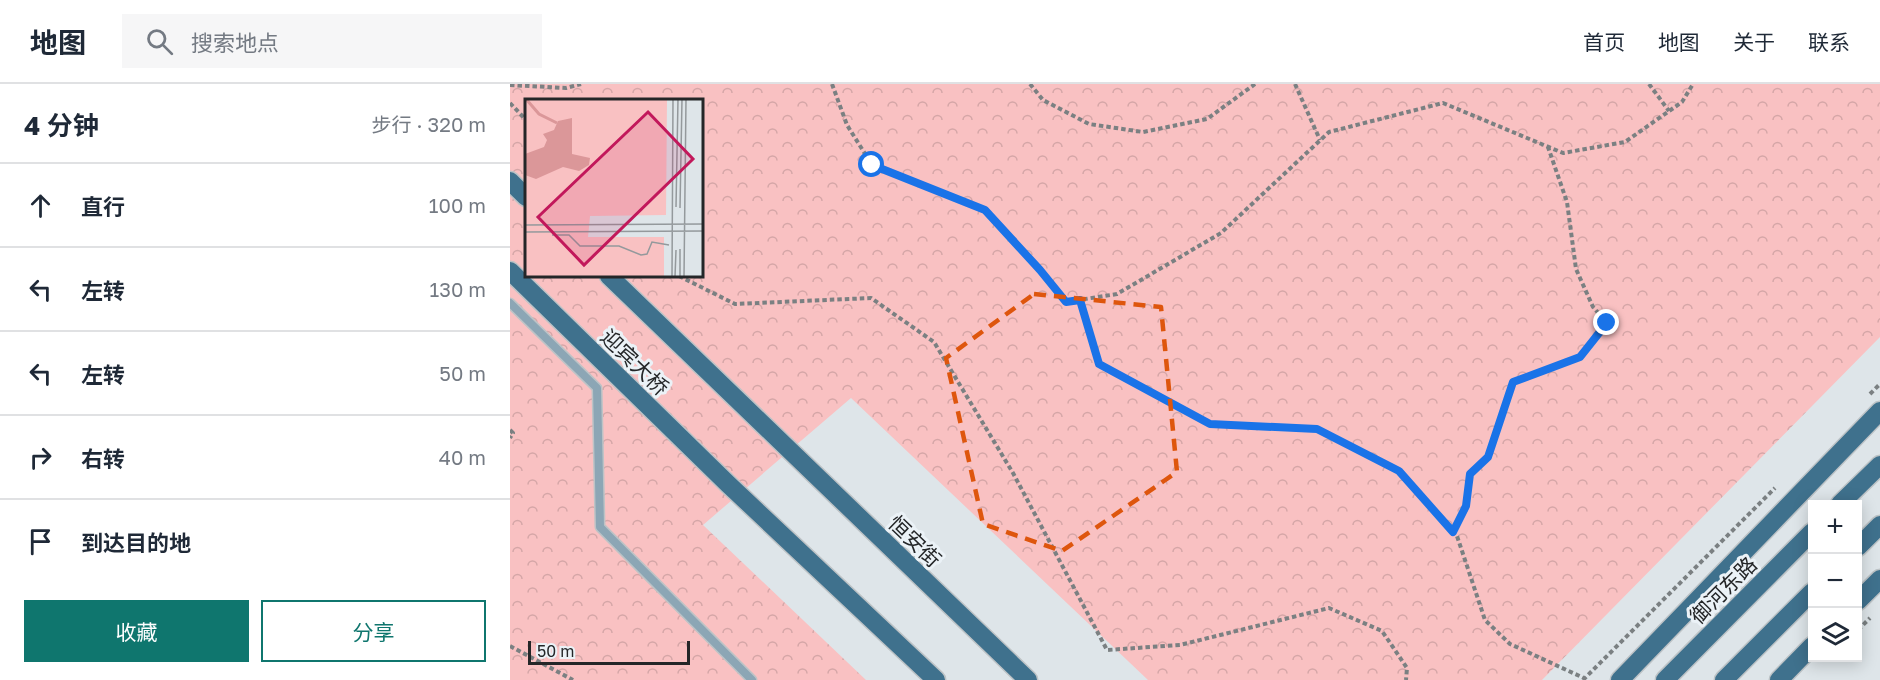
<!DOCTYPE html>
<html lang="zh">
<meta charset="utf-8">
<style>
:root{--surface:#fff;--page:#f6f6f7;--text:#1f2937;--muted:#747a83;--line:#e0e1e3;--accent:#0f766e}
body{margin:0;font-family:"Golos Text","Noto Sans SC",sans-serif;background:var(--page);color:var(--text)}
.controls{position:absolute;right:18px;bottom:18px;display:grid;overflow:hidden;border-radius:0px;box-shadow:0 3px 15px #0003}
.controls button{width:54px;height:54px;display:grid;place-items:center;padding:0;border:0;border-bottom:2px solid var(--line);background:var(--surface);color:var(--text);font:30px sans-serif}
.scale{position:absolute;left:18px;bottom:15px;width:162px;box-sizing:border-box;padding-left:6px;border:3px solid #242628;border-top:0;font-size:16px;line-height:21px;white-space:nowrap;color:#242628;-webkit-text-stroke:4px #ebf2f7;paint-order:stroke}
.stop{position:absolute;width:18px;height:18px;margin:-14px;border:4px solid #1a73e8;border-radius:50%;background:#fff}
.stop.end{background:#1a73e8;border-color:#fff;box-shadow:0 2px 6px #0008}
.list{margin:0;padding:0;list-style:none}
h2{display:flex;justify-content:space-between;align-items:center;height:78px;margin:0;padding:0 24px;font-size:26px}
h2 small{font-size:20px;font-weight:400;color:var(--muted)}
.list li{display:grid;grid-template-columns:39px 1fr auto;gap:18px;align-items:center;box-sizing:border-box;height:84px;padding:0 24px;border-top:2px solid var(--line)}
.list b{display:block;font-size:22px;white-space:nowrap}
.list em{font-size:20px;font-style:normal;color:var(--muted)}
.actions{display:flex;gap:12px;padding:18px 24px}
.actions a{flex:1;padding:14px 0;border:2px solid var(--accent);border-radius:0px;text-align:center;font-size:21px;color:var(--accent)}
.actions .main{background:var(--accent);color:#fff}
.icon{flex:none;width:33px;height:33px;fill:none;stroke:currentColor;stroke-width:2;stroke-linecap:round;stroke-linejoin:round}
.map{position:relative;flex:none;width:1370px;height:596px;overflow:hidden}
header{display:flex;align-items:center;gap:36px;box-sizing:border-box;height:84px;padding:0 30px;background:var(--surface);border-bottom:2px solid var(--line)}
header strong{font-size:28px}
nav{display:flex;gap:33px;margin-inline-start:auto;font-size:21px}
.search{width:420px;height:54px;background:var(--page);display:flex;align-items:center;gap:15px;box-sizing:border-box;padding:0 21px;border-radius:0px;color:var(--muted);font-size:22px}
main{display:flex}
aside{flex:1;background:var(--surface)}
.map>svg:first-child{display:block}
</style>
<header>
<strong>地图</strong>
<div class="search"><svg class="icon" aria-label="search" viewBox="0 0 24 24"><circle cx="10" cy="10" r="6"/><path d="M15 15l6 6"/></svg>搜索地点</div>
<nav><a>首页</a><a>地图</a><a>关于</a><a>联系</a></nav>
</header>
<main>
<aside>
<h2>4 分钟<small>步行 · 320 m</small></h2>
<ul class="list">
<li><svg class="icon" aria-label="ahead" viewBox="0 0 24 24"><path d="M12 20V5M6 11l6-6 6 6"/></svg><div><b>直行</b></div><em>100 m</em></li>
<li><svg class="icon" aria-label="left" viewBox="0 0 24 24"><path d="M17 20v-9H6M10 6l-5 5 5 5"/></svg><div><b>左转</b></div><em>130 m</em></li>
<li><svg class="icon" aria-label="left" viewBox="0 0 24 24"><path d="M17 20v-9H6M10 6l-5 5 5 5"/></svg><div><b>左转</b></div><em>50 m</em></li>
<li><svg class="icon" aria-label="right" viewBox="0 0 24 24"><path d="M7 20v-9h11M14 6l5 5-5 5"/></svg><div><b>右转</b></div><em>40 m</em></li>
<li><svg class="icon" aria-label="arrive" viewBox="0 0 24 24"><path d="M6 21V4h12l-3 4 3 4H6"/></svg><div><b>到达目的地</b></div></li>
</ul>
<div class="actions"><a class="main">收藏</a><a>分享</a></div>
</aside>
<div class="map">
<svg width="1370" height="596" viewBox="0 0 1370 596">
<defs>
<pattern id="park-crowns" width="20" height="18" patternUnits="userSpaceOnUse" patternTransform="scale(1.5)"><rect width="20" height="18" fill="#f9c1c2"/><path d="M2 6a3 3 0 1 1 6 0M12 15a3 3 0 1 1 6 0" fill="none" stroke="#d5a6a7"/></pattern>
</defs>
<rect width="100%" height="100%" fill="#dee5e9"/>
<path fill="url(#park-crowns)" fill-rule="evenodd" d="M 0,0 L 1370,0 L 1370,253 L 1032,596 L 638,596 L 341,314 L 193,441 L 356,596 L 0,596 ZM 16,16 L 192,16 L 192,192 L 16,192 Z"/>
<g fill="none" stroke-linecap="round" stroke-linejoin="round">
<defs>
<polyline id="lane" points="0,219 87,304 90,443 242,596"/>
<g id="primary">
<polyline points="0,97 16,113"/>
<polyline points="0,187 218,400 426,596"/>
<polyline points="99,192 518,596"/>
<polyline points="1330,420 1370,381"/>
<polyline points="1348,463 1370,441"/>
<polyline points="1348,517 1370,495"/>
<polyline points="1110,596 1370,327"/>
<polyline points="1155,596 1302,448"/>
<polyline points="1214,596 1302,508"/>
<polyline points="1269,596 1302,562"/>
</g>
</defs>
<use href="#lane" stroke="#bdc3c6" stroke-width="11"/>
<use href="#primary" stroke="#bdc3c6" stroke-width="21"/>
<g stroke="#7b8082" stroke-width="4" stroke-dasharray="4.5 3" stroke-linecap="butt">
<polyline points="322,0 337,41 362,81 475,126 530,186 556,218 607,210 711,149 819,48 933,19 1053,69 1115,58 1172,18 1183,0"/>
<polyline points="520,0 533,16 579,40 633,48 697,35 745,0"/>
<polyline points="785,0 810,56"/>
<polyline points="1139,0 1159,27"/>
<polyline points="0,1 56,4 71,0"/>
<polyline points="0,19 16,36"/>
<polyline points="169,192 225,220 361,214 424,258 503,389 597,566 670,561 819,524 872,547 897,584 896,596"/>
<polyline points="570,216 589,280 700,341 807,345 889,387 947,452 975,536 1000,560 1074,594"/>
<polyline points="1360,310 1370,300"/>
<polyline points="0,346 3,349 0,354"/>
<polyline points="943,448 956,422 960,389 978,373 1003,298 1069,273 1097,239 1083,223 1066,185 1057,118 1038,63"/>
<polyline points="1348,546 1360,534"/>
<polyline points="0,562 63,596"/>
<polyline points="1073,596 1265,404"/>
</g>
<use href="#lane" stroke="#8ca6b5" stroke-width="8"/>
<use href="#primary" stroke="#3f718d" stroke-width="18"/>
</g>
<g fill="none" stroke-linecap="round" stroke-linejoin="round">
<polyline stroke="#1a73e8" stroke-width="8" points="362,81 475,126 530,186 556,218 570,216 589,280 700,340 807,345 889,387 943,448 956,422 960,390 978,373 1003,298 1070,273 1097,239"/>
</g>
<path fill="none" stroke="#de560d" stroke-width="4.5" stroke-dasharray="12 8" stroke-linejoin="round" d="M 524,210 L 651,223 L 667,388 L 552,467 L 473,440 L 436,274 Z"/>
<g text-anchor="middle" dominant-baseline="central" stroke-width="6" stroke-linejoin="round" paint-order="stroke">
<g font-size="21" fill="#242628" stroke="#ebf2f7">
<text transform="translate(125 278) rotate(44)">迎宾大桥</text>
<text transform="translate(405 457) rotate(44)">恒安街</text>
<text transform="translate(1213 506) rotate(-45)">御河东路</text>
</g>
</g>
<g transform="translate(15 15)">
<rect width="178" height="178" fill="#dee5e9"/>
<path d="M 0,0 L 142,0 L 141,116 L 65,117 L 63,138 L 139,138 L 139,178 L 0,178 Z" fill="#f9c1c2"/>
<path d="M 47,19 L 47,55 L 65,59 L 64,66 L 54,72 L 38,68 L 11,80 L 0,76 L 0,55 L 19,48 L 22,41 L 18,35 L 29,31 L 33,22 Z" fill="#db9799"/>
<path fill="none" stroke="#db9799" stroke-width="3" d="M 1,0 L 14,15 L 32,24"/>
<path fill="none" stroke="#94999c" stroke-width="1.5" d="M 151,108 L 153,0M 155,109 L 157,0M 0,126 L 179,125M 0,133 L 179,132M 27,136 L 44,136 L 55,147 L 94,147 L 116,156 L 122,155 L 127,143 L 144,146M 147,178 L 148,0M 150,178 L 151,151M 155,178 L 155,150M 159,178 L 161,0"/>
<path fill="#c2185b" fill-opacity="0.15" stroke="#c2185b" stroke-width="3" d="M 123,13 L 168,60 L 59,166 L 13,118 Z"/>
<rect width="178" height="178" fill="none" stroke="#242628" stroke-width="3"/>
</g>
</svg>
<div class="controls">
<button>+</button>
<button>−</button>
<button><svg class="icon" aria-label="layers" viewBox="0 0 24 24"><path d="M12 4l9 5-9 5-9-5zM3 14l9 5 9-5"/></svg></button>
</div>
<div class="scale">50 m</div>
<div class="stop" style="left:362px;top:81px"></div>
<div class="stop end" style="left:1097px;top:239px"></div>
</div>
</main>
